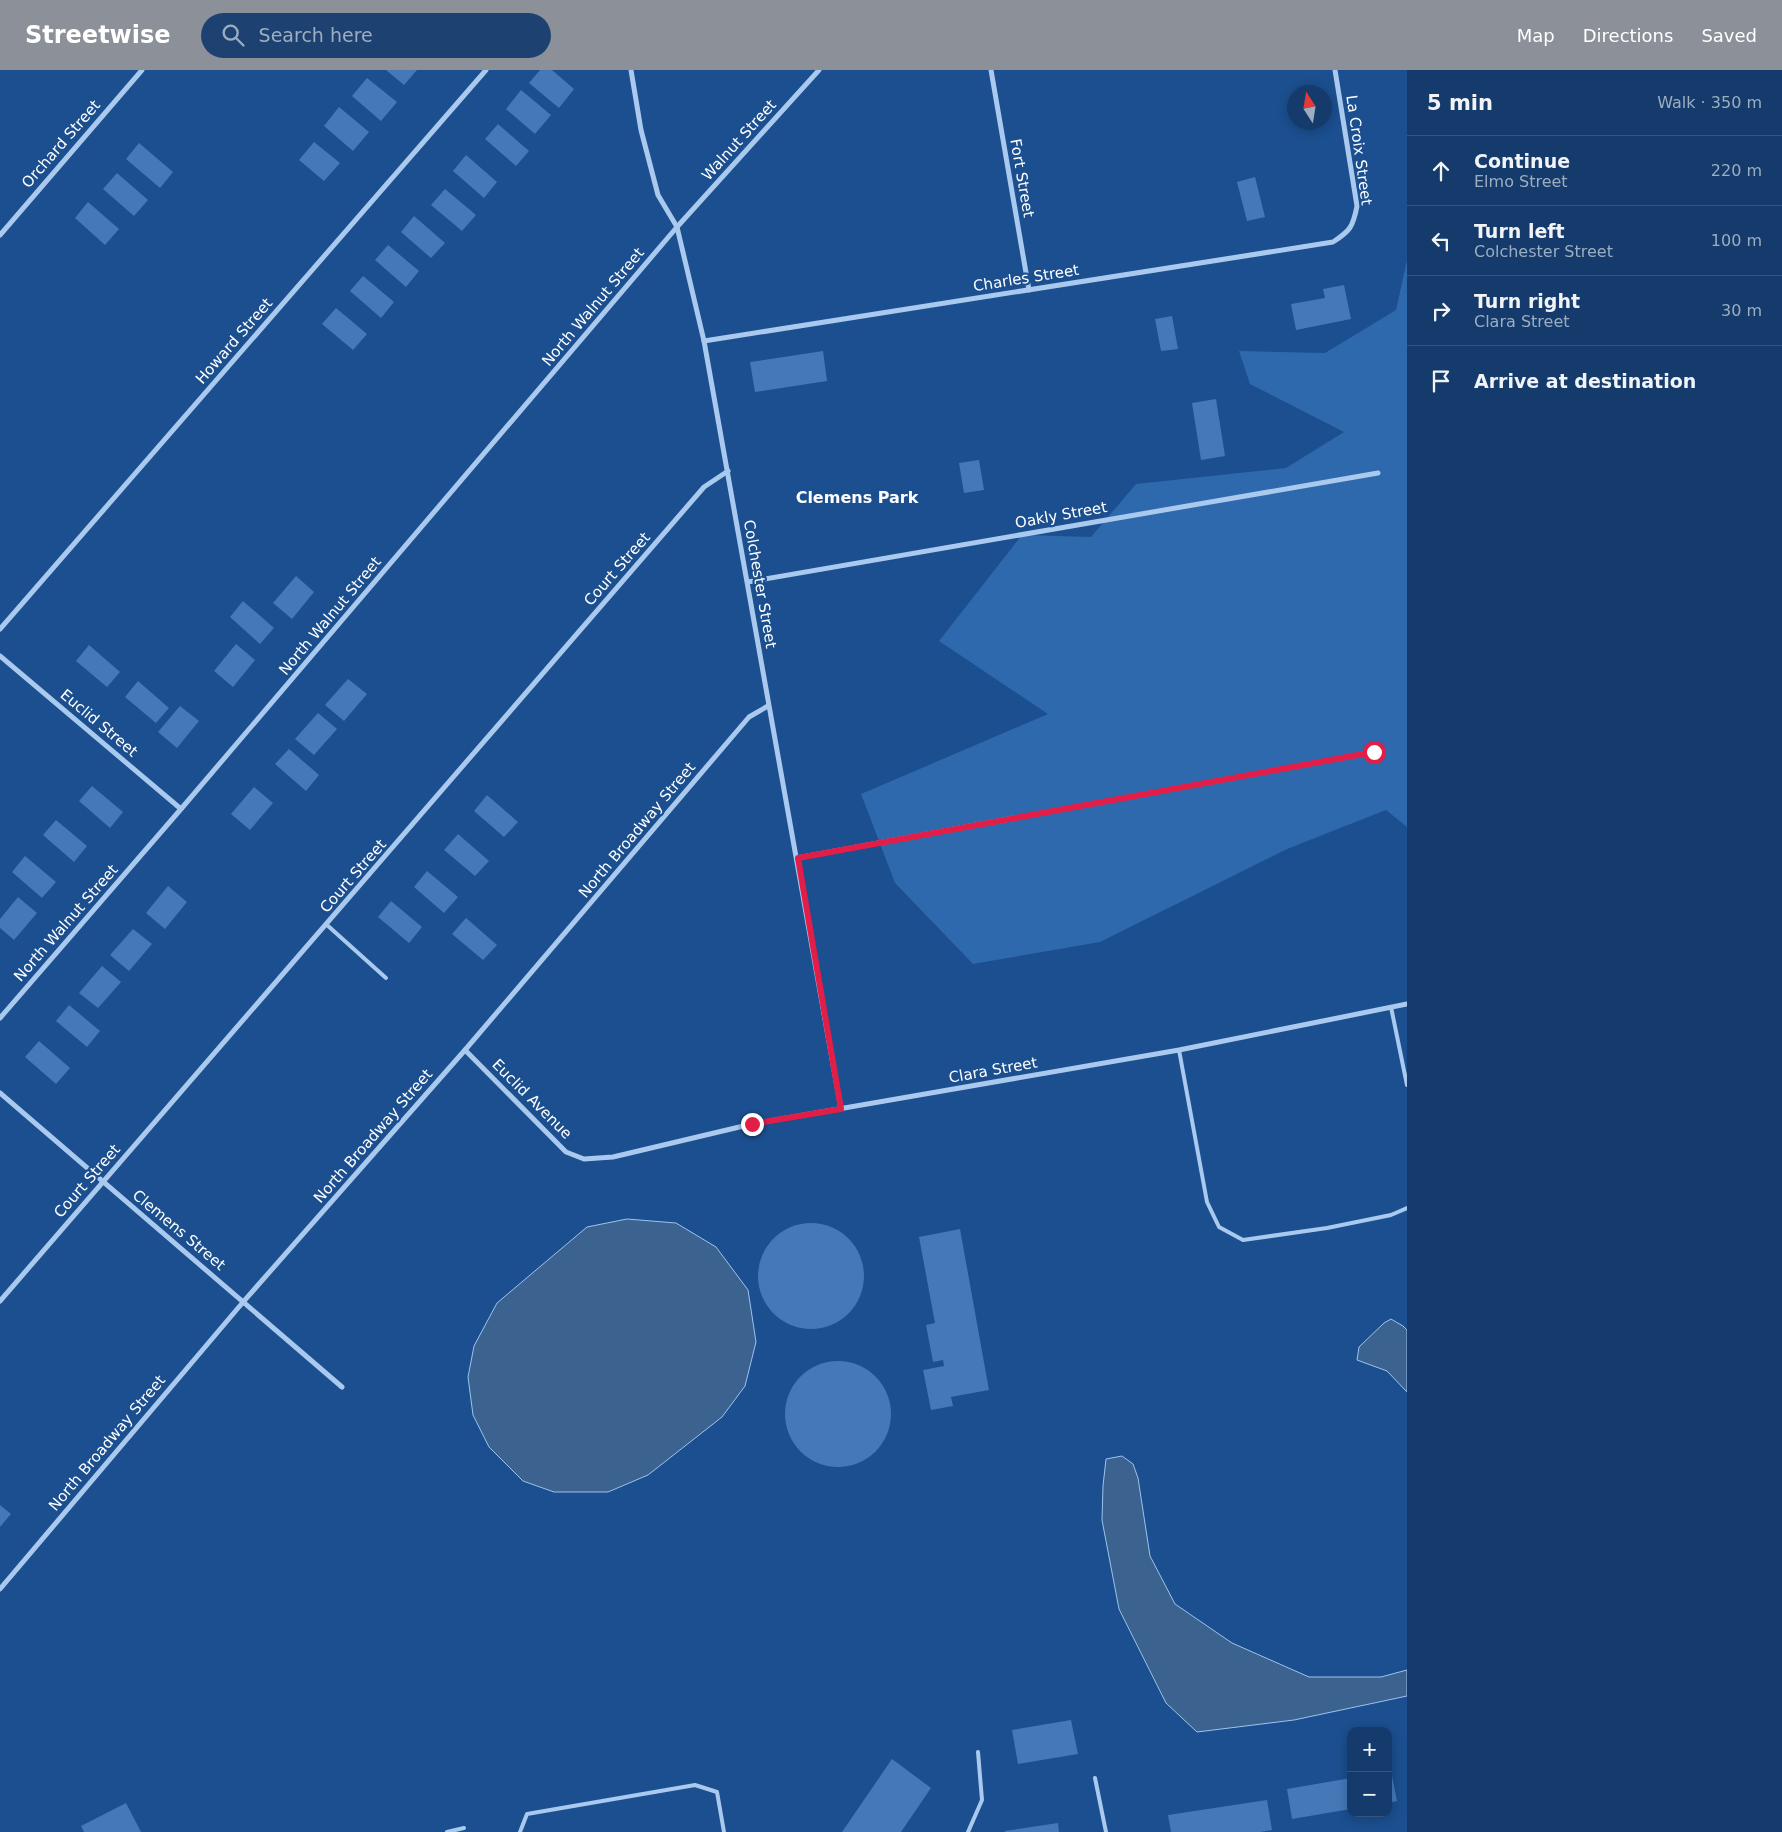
<!DOCTYPE html>
<meta charset="utf-8">
<style>
:root{--surface:#143b6b;--page:#1d4271;--text:#f1f3f6;--muted:#9dadc1;--line:#33557e;--accent:#8c9099}
body{margin:0;font-family:"DejaVu Sans",sans-serif;background:var(--page);color:var(--text)}
.controls{position:absolute;right:15px;bottom:15px;display:grid;overflow:hidden;border-radius:10px;box-shadow:0 2px 12px #0003}
.controls button{width:45px;height:45px;display:grid;place-items:center;padding:0;border:0;border-bottom:1px solid var(--line);background:var(--surface);color:var(--text);font:25px sans-serif}
.compass{position:absolute;left:1287px;top:15px;width:45px;height:45px;border-radius:50%;background:var(--surface);box-shadow:0 2px 12px #0003;rotate:348deg}
.stop{position:absolute;width:15px;height:15px;margin:-11px;border:4px solid #e11d48;border-radius:50%;background:#fff}
.stop.end{background:#e11d48;border-color:#fff;box-shadow:0 1px 5px #0008}
.list{margin:0;padding:0;list-style:none}
h2{display:flex;justify-content:space-between;align-items:center;height:65px;margin:0;padding:0 20px;font-size:21px}
h2 small{font-size:16px;font-weight:400;color:var(--muted)}
.list li{display:grid;grid-template-columns:32px 1fr auto;gap:15px;align-items:center;box-sizing:border-box;height:70px;padding:0 20px;border-top:1px solid var(--line)}
.list b{display:block;font-size:19px;white-space:nowrap}
.list p{margin:0;font-size:16px;white-space:nowrap;color:var(--muted)}
.list em{font-size:16px;font-style:normal;color:var(--muted)}
.icon{flex:none;width:28px;height:28px;fill:none;stroke:currentColor;stroke-width:2;stroke-linecap:round;stroke-linejoin:round}
.map{position:relative;flex:none;width:1407px;height:1762px;overflow:hidden}
header{display:flex;align-items:center;gap:30px;box-sizing:border-box;height:70px;padding:0 25px;background:var(--accent);color:#fff}
header strong{font-size:24px}
nav{display:flex;gap:28px;margin-inline-start:auto;font-size:18px}
.search{width:350px;height:45px;background:var(--page);display:flex;align-items:center;gap:12px;box-sizing:border-box;padding:0 18px;border-radius:28px;color:var(--muted);font-size:19px}
main{display:flex}
aside{flex:1;background:var(--surface)}
.map>svg:first-child{display:block}
</style>
<header>
<strong>Streetwise</strong>
<div class="search"><svg class="icon" aria-label="search" viewBox="0 0 24 24"><circle cx="10" cy="10" r="6"/><path d="M15 15l6 6"/></svg>Search here</div>
<nav><a>Map</a><a>Directions</a><a>Saved</a></nav>
</header>
<main>
<div class="map">
<svg width="1407" height="1762" viewBox="0 0 1407 1762">
<rect width="100%" height="100%" fill="#1b4f8f"/>
<polygon fill="#2e69ad" points="1407,190 1407,757 1386,740 1287,779 1100,872 973,894 895,813 861,724 1048,644 939,571 1022,465 1091,467 1136,414 1286,398 1344,362 1250,314 1239,281 1325,283 1396,240"/>
<g fill="#3c6290" stroke="#9cc4f0">
<polygon points="627,1149 676,1153 716,1177 748,1220 756,1272 745,1316 722,1347 648,1405 608,1422 554,1422 523,1411 489,1377 473,1345 468,1307 474,1276 497,1233 587,1157"/>
<polygon points="1391,1249 1403,1256 1407,1260 1407,1322 1387,1301 1357,1290 1359,1277 1384,1253"/>
<polygon points="1122,1386 1133,1394 1138,1408 1150,1486 1175,1534 1232,1573 1309,1607 1381,1607 1407,1600 1407,1626 1294,1650 1197,1662 1166,1633 1119,1539 1102,1450 1103,1416 1106,1389"/>
</g>
<g fill="#4478b7">
<polygon points="386,0 417,0 404,15"/>
<polygon points="540,0 552,0 574,19 559,38 529,13"/>
<polygon points="367,8 397,32 381,51 352,26"/>
<polygon points="521,20 551,45 535,64 506,39"/>
<polygon points="339,37 369,62 353,81 324,56"/>
<polygon points="498,54 529,81 516,96 485,69"/>
<polygon points="314,72 340,93 324,111 299,90"/>
<polygon points="139,73 173,102 160,118 126,89"/>
<polygon points="466,85 497,112 484,128 453,101"/>
<polygon points="117,103 148,130 134,146 103,119"/>
<polygon points="1255,107 1265,147 1247,151 1237,112"/>
<polygon points="445,119 476,145 462,161 431,135"/>
<polygon points="88,132 119,159 105,175 75,148"/>
<polygon points="414,146 445,173 431,188 401,162"/>
<polygon points="388,175 419,201 406,217 375,190"/>
<polygon points="363,206 394,232 381,248 350,221"/>
<polygon points="1344,215 1351,249 1296,260 1291,234 1325,228 1323,219"/>
<polygon points="336,238 367,264 353,280 322,254"/>
<polygon points="1172,246 1178,279 1161,281 1155,249"/>
<polygon points="823,281 827,311 755,322 750,292"/>
<polygon points="1216,329 1225,386 1201,390 1192,333"/>
<polygon points="979,390 984,420 964,423 959,393"/>
<polygon points="296,506 314,522 292,549 273,533"/>
<polygon points="243,531 274,558 260,574 230,547"/>
<polygon points="236,574 255,590 233,617 214,601"/>
<polygon points="89,575 120,602 107,617 76,591"/>
<polygon points="348,609 367,624 344,651 325,635"/>
<polygon points="138,611 169,638 156,653 125,627"/>
<polygon points="180,636 199,651 177,678 158,662"/>
<polygon points="318,643 337,659 314,685 295,669"/>
<polygon points="289,679 319,705 306,721 275,694"/>
<polygon points="92,716 123,742 110,758 79,731"/>
<polygon points="254,717 273,733 250,760 231,744"/>
<polygon points="487,725 518,752 504,767 474,741"/>
<polygon points="56,750 87,776 74,792 43,765"/>
<polygon points="458,764 489,791 475,806 444,780"/>
<polygon points="25,786 56,812 42,828 12,802"/>
<polygon points="427,801 458,827 444,843 414,817"/>
<polygon points="168,816 187,832 165,859 146,843"/>
<polygon points="18,827 37,843 14,870 0,858 0,849"/>
<polygon points="391,831 422,857 409,873 378,847"/>
<polygon points="466,848 497,875 483,890 452,864"/>
<polygon points="133,859 152,874 129,901 110,885"/>
<polygon points="102,896 121,912 98,938 79,923"/>
<polygon points="69,935 100,961 87,977 56,951"/>
<polygon points="39,971 70,998 56,1014 25,987"/>
<circle cx="811" cy="1206" r="53"/>
<polygon points="960,1159 989,1320 951,1327 953,1336 931,1340 923,1300 944,1296 943,1290 933,1292 926,1255 935,1253 919,1167"/>
<circle cx="838" cy="1344" r="53"/>
<polygon points="0,1435 11,1444 0,1457"/>
<polygon points="1071,1650 1078,1684 1018,1694 1012,1660"/>
<polygon points="892,1689 931,1718 901,1762 842,1762"/>
<polygon points="1388,1701 1391,1701 1397,1731 1388,1733"/>
<polygon points="1351,1708 1351,1739 1292,1749 1287,1719"/>
<polygon points="1267,1730 1272,1760 1260,1762 1171,1762 1168,1745"/>
<polygon points="126,1733 141,1762 84,1762 81,1756"/>
<polygon points="1058,1753 1059,1762 1005,1762 1005,1761"/>
</g>
<g fill="none" stroke-linecap="round" stroke-linejoin="round">
<g stroke="#a9c9ee" stroke-width="4">
<polyline points="327,855 386,908"/>
<polyline points="1391,937 1407,1015"/>
<polyline points="1179,980 1207,1132 1219,1157 1243,1170 1327,1158 1391,1145 1407,1138"/>
<polyline points="1095,1708 1106,1762"/>
<polyline points="447,1762 464,1758"/>
<polyline points="520,1762 527,1744 695,1715 717,1722 724,1762"/>
<polyline points="968,1762 982,1730 978,1682"/>
</g>
<g stroke="#a9c9ee" stroke-width="5">
<polyline points="631,0 641,60 658,125 677,157 704,271 841,1039"/>
<polyline points="991,0 1029,220"/>
<polyline points="0,165 142,0"/>
<path d="M 704,271 L 1333,172 C 1350,161 1353,157 1357,136 L 1335,0"/>
<polyline points="748,512 1378,403"/>
<polyline points="0,559 486,0"/>
<polyline points="0,586 181,739"/>
<polyline points="797,788 1374,682"/>
<polyline points="0,948 181,739 677,157 819,0"/>
<polyline points="465,980 566,1082 584,1089 613,1087 752,1054 1179,980 1407,934"/>
<polyline points="0,1023 342,1317"/>
<polyline points="0,1231 704,417 728,401"/>
<polyline points="0,1519 244,1231 465,980 749,647 768,636"/>
</g>
</g>
<g fill="none" stroke-linecap="round" stroke-linejoin="round">
<polyline stroke="#e11d48" stroke-width="6" points="752,1054 841,1039 798,788 1374,682"/>
</g>
<g text-anchor="middle" dominant-baseline="central" stroke-width="4.5" stroke-linejoin="round" paint-order="stroke">
<g font-size="15" fill="#fff" stroke="#1b4f8f">
<text transform="translate(739 70) rotate(-48)">Walnut Street</text>
<text transform="translate(61 74) rotate(-49)">Orchard Street</text>
<text transform="translate(1359 80) rotate(82)">La Croix Street</text>
<text transform="translate(1022 108) rotate(80)">Fort Street</text>
<text transform="translate(1026 208) rotate(-9)">Charles Street</text>
<text transform="translate(593 237) rotate(-50)">North Walnut Street</text>
<text transform="translate(234 271) rotate(-49)">Howard Street</text>
<text transform="translate(1061 445) rotate(-10)">Oakly Street</text>
<text transform="translate(617 499) rotate(-49)">Court Street</text>
<text transform="translate(760 514) rotate(80)">Colchester Street</text>
<text transform="translate(330 546) rotate(-50)">North Walnut Street</text>
<text transform="translate(99 653) rotate(40)">Euclid Street</text>
<text transform="translate(637 760) rotate(-50)">North Broadway Street</text>
<text transform="translate(353 806) rotate(-49)">Court Street</text>
<text transform="translate(66 853) rotate(-49)">North Walnut Street</text>
<text transform="translate(993 1000) rotate(-10)">Clara Street</text>
<text transform="translate(532 1029) rotate(45)">Euclid Avenue</text>
<text transform="translate(373 1066) rotate(-49)">North Broadway Street</text>
<text transform="translate(87 1111) rotate(-49)">Court Street</text>
<text transform="translate(179 1160) rotate(40)">Clemens Street</text>
<text transform="translate(107 1373) rotate(-50)">North Broadway Street</text>
</g>
<g font-size="16" font-weight="bold" fill="#fff" stroke="#1b4f8f">
<text x="857" y="427">Clemens Park</text>
</g>
</g>
</svg>
<div class="controls">
<button>+</button>
<button>−</button>
</div>
<svg class="compass" viewBox="-18 -18 36 36"><path d="M0-13l5 13h-10z" fill="#e53935"/><path d="M0 13l5-13h-10z" fill="#9dadc1"/></svg>
<div class="stop" style="left:1374px;top:682px"></div>
<div class="stop end" style="left:752px;top:1054px"></div>
</div>
<aside>
<h2>5 min<small>Walk · 350 m</small></h2>
<ul class="list">
<li><svg class="icon" aria-label="ahead" viewBox="0 0 24 24"><path d="M12 20V5M6 11l6-6 6 6"/></svg><div><b>Continue</b><p>Elmo Street</p></div><em>220 m</em></li>
<li><svg class="icon" aria-label="left" viewBox="0 0 24 24"><path d="M17 20v-9H6M10 6l-5 5 5 5"/></svg><div><b>Turn left</b><p>Colchester Street</p></div><em>100 m</em></li>
<li><svg class="icon" aria-label="right" viewBox="0 0 24 24"><path d="M7 20v-9h11M14 6l5 5-5 5"/></svg><div><b>Turn right</b><p>Clara Street</p></div><em>30 m</em></li>
<li><svg class="icon" aria-label="arrive" viewBox="0 0 24 24"><path d="M6 21V4h12l-3 4 3 4H6"/></svg><div><b>Arrive at destination</b></div></li>
</ul>
</aside>
</main>
